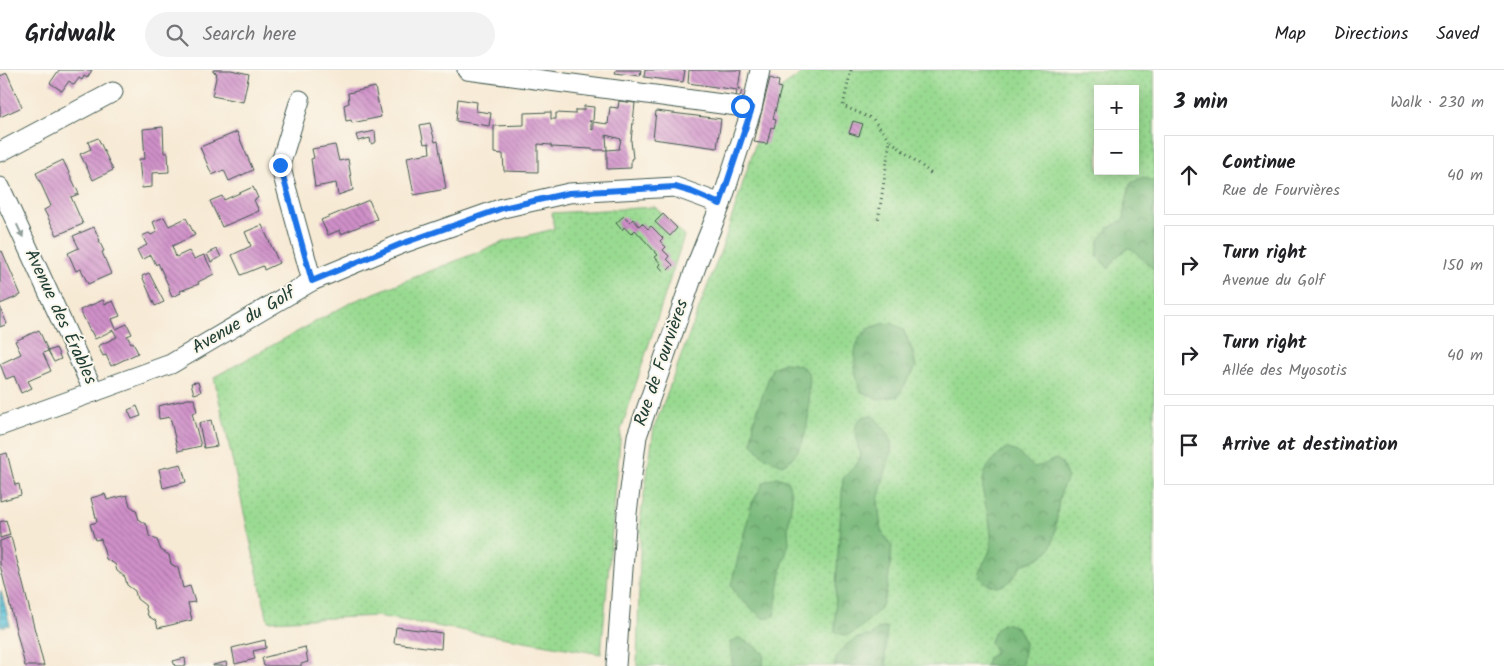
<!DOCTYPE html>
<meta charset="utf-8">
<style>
:root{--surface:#fff;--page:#f2f2f2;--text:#202124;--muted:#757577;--line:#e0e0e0}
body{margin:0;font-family:Kalam,sans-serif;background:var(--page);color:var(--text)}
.controls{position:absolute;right:15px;top:15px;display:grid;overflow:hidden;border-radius:0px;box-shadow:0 2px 12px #0003}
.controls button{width:45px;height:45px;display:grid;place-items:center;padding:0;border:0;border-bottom:1px solid var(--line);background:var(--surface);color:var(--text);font:25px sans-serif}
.stop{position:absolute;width:15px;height:15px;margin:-11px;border:4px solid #1a73e8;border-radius:50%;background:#fff}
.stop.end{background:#1a73e8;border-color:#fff;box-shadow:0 1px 5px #0008}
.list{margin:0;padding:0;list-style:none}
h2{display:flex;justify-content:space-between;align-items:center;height:65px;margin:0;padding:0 20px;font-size:21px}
h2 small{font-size:16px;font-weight:400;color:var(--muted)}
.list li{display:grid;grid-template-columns:32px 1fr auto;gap:15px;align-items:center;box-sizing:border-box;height:80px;margin:0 10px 10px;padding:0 10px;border:1px solid var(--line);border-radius:0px}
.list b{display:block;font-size:19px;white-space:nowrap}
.list p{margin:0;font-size:16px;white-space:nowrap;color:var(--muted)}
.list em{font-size:16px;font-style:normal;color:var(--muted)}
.icon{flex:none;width:28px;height:28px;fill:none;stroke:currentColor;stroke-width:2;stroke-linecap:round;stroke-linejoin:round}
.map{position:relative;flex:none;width:1154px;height:596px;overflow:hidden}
header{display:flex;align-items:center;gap:30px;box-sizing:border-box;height:70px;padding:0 25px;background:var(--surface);border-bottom:1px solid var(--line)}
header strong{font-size:24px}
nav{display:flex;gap:28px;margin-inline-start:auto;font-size:18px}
.search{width:350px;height:45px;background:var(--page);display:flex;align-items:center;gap:12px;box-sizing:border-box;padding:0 18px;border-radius:28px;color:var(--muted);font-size:19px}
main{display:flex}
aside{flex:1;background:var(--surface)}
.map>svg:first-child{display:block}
</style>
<header>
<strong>Gridwalk</strong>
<div class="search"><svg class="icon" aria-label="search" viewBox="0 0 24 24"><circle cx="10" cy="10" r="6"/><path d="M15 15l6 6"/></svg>Search here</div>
<nav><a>Map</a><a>Directions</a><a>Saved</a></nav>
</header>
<main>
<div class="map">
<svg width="1154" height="596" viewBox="0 0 1154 596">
<defs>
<pattern id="green-dots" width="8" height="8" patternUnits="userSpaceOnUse" patternTransform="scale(1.25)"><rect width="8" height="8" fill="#99da91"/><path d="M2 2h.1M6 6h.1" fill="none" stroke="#83bc7e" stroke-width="1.8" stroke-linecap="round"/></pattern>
<pattern id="forest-crowns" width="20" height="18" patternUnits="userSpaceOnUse" patternTransform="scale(1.25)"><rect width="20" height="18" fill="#7aba7b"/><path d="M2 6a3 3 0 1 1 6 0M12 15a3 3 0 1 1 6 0" fill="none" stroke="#639866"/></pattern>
<pattern id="water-rules" width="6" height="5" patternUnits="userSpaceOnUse" patternTransform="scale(1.25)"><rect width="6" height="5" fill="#5ac0d8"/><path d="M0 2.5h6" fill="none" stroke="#4a9db0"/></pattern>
<pattern id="building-back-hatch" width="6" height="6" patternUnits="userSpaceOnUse" patternTransform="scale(1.25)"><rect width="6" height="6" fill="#d090c9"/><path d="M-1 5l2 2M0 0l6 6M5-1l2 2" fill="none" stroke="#a877a4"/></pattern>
</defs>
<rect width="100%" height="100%" fill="#fbf7ec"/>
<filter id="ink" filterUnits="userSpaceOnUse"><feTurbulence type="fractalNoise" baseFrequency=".02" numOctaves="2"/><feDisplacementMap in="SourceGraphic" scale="10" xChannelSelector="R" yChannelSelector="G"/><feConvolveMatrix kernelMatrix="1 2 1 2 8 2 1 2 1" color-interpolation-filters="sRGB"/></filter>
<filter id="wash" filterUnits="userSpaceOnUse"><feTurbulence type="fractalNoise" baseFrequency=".0096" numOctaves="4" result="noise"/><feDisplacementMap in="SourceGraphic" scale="20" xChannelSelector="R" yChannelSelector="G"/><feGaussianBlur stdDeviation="1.12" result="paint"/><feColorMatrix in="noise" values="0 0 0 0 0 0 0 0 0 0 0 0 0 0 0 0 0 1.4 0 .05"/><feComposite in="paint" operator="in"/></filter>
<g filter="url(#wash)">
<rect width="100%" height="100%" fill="#f7ead5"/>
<g fill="url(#green-dots)" stroke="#5c8c62" fill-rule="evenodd">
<path d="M 807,0 L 1154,0 L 1154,596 L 637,596 L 641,445 L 654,358 L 723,175 L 771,25 ZM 1098,19 L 1135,19 L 1135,101 L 1098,101 Z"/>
<polygon points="655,137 684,166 621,360 601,584 377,546 268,551 214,307 352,232 506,171 554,159 552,143"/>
</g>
<g fill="url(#forest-crowns)" stroke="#4c7c58">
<polygon points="1143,107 1154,112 1154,200 1132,179 1128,178 1116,187 1109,199 1097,186 1099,170 1109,158 1124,149 1126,132 1130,114"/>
<path d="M 891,253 L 903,259 L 913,282 L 916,297 L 898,326 L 878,329 L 860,321 C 851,290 849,255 891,253 Z"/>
<path d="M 784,293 C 792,294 801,294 806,300 C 812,306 809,311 809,318 C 810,343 808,383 782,395 L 763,386 L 752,374 L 754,350 L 772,298 Z"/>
<path d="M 865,346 L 873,346 L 889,364 L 892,378 L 878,430 L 881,461 L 892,476 C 890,491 889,522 882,535 C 876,544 868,551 860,558 C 852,565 845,567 835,562 C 835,510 840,459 843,408 L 857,394 L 861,385 C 857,373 849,352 865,346 Z"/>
<path d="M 1006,378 L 1017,382 L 1034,397 L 1043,395 L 1055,389 L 1061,392 L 1068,408 C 1065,412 1062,417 1061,422 C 1056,437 1057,470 1049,480 C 1042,488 1031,492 1021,495 C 1015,507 1006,521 990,515 C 984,512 981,511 978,505 C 982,494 991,484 991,473 C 993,432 963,411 1006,378 Z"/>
<polygon points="777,407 788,411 792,428 788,458 789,474 782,496 774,546 764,549 738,527 731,515 752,433 764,412"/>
<path d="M 1005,553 L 1017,557 L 1025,573 L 1022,596 L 985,596 L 988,588 L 994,584 L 995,581 L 990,572 C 993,563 996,557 1005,553 Z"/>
<path d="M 887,557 L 885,584 L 887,596 L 835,596 C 835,579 855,565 871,566 L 878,559 Z"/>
<polygon points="739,568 753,575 764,584 763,596 732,596 730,572"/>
</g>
<polygon fill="url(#water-rules)" stroke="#3c7e86" points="1,521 10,555 0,557 0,522"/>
<g id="blocks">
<g fill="url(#building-back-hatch)">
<polygon points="59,0 92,0 87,8 84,6 82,10 79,8 74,15 69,11 62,21 50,13"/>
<polygon points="213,0 231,0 249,4 243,32 212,26 217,3 213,2"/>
<polygon points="616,0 641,0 640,6 615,3"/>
<polygon points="645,0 685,0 683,12 644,7"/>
<polygon points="689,0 741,0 738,19 742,19 740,28 736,27 737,20 688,13"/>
<polygon points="7,3 22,37 0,47 0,6"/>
<polygon points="770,8 779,11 778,17 781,18 773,49 776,50 774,58 771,57 767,74 754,72"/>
<polygon points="375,17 381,47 352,53 351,50 346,51 344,35 349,33 348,23"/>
<polygon points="458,29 477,32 476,41 491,43 489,56 456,51"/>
<polygon points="619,31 635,33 631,71 633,88 631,89 631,98 607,99 607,80 619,79 621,69 606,65 607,80 592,80 592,79 551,77 551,75 538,74 538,102 504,101 503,84 494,83 494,56 524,55 524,43 551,42 551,49 556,49 556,43 575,44 575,40 584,40 584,36 594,37 593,51 589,51 591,52 591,59 593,60 593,52 608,54 610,37 618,38"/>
<polygon points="656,41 721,49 717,78 653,69"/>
<polygon points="853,51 863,54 859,66 849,63"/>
<polygon points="430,53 435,72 438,71 446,119 414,125 407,87 430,83 429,73 424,74 420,55"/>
<polygon points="163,57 164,83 168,83 169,102 152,103 152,117 142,118 139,89 145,89 143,59"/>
<polygon points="375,61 376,72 371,74 370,68 358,71 356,65"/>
<polygon points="237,62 253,100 229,111 224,100 212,105 200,77"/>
<polygon points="98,68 113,100 93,110 80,84 91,79 88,72"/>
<polygon points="335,75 339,91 348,89 353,120 338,125 336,113 315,117 311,89 314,88 312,79"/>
<polygon points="63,90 79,124 71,127 83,154 57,165 44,140 51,136 36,103"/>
<polygon points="253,117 258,128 254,130 259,141 222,157 210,131 222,126 224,130"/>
<polygon points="369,130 377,149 341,164 340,160 328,165 321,150"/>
<polygon points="663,144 677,158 670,166 655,152"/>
<polygon points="624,146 630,152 633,149 639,156 642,153 648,159 651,156 663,168 660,171 666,177 663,180 669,186 667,189 673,195 665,203 659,196 661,194 655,187 658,185 635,160 631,164 624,157 622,160 616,153"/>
<polygon points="164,147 169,156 186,148 195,165 172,176 176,187 189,181 194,189 204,185 214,204 198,212 199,214 180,221 181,223 172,227 169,220 170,219 158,193 156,195 151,185 142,190 137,180 147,175 142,166 149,163 151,165 157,162 153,152"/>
<polygon points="262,155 279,193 264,200 263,196 241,205 232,185 251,176 245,162"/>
<polygon points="94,157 100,171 99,171 104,181 102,182 111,204 88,214 81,199 76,201 68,183 79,178 73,166"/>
<polygon points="217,179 221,187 211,192 207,184"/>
<polygon points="2,181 21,225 0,234 0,182"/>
<polygon points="149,203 164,232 155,236 142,206"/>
<polygon points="103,230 105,234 113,231 120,246 112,249 116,259 127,254 132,264 127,266 131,273 133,272 138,283 111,296 106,285 103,286 98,276 117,267 113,260 95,269 91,261 90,261 80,240"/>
<polygon points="0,237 7,254 0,257"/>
<polygon points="39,260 48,281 43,283 51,301 28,311 32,318 21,323 14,306 6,309 0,294 21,284 15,271"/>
<polygon points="56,278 61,289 54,292 48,281"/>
<polygon points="198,312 201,322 194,324 191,313"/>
<polygon points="188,329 194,329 197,342 192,343 201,376 178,381 170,347 159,349 158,336"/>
<polygon points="137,336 141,346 132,349 128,340"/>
<polygon points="211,350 217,376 204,378 199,353"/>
<polygon points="7,383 15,415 19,414 21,425 0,431 0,385"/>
<polygon points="181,394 186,412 163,418 159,399"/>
<polygon points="105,424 107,430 127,425 130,436 136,440 139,450 147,455 149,466 157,470 161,480 169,485 171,494 178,498 183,518 190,516 195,532 188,533 192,550 158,558 156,551 148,546 145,535 137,529 135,521 127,515 125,507 117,501 115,494 106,489 101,469 95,470 90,454 97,452 91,428"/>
<polygon points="6,450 10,465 0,468 0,452"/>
<polygon points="11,467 44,596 25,596 0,495 0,471"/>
<polygon points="396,557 442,563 441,579 394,573"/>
<polygon points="265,570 266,578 253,581 255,589 235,594 232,578"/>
<polygon points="305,577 308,592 301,594 301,596 264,596 262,588"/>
<polygon points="185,588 186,596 175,596 173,591"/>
<polygon points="226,592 227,596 213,596 213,595"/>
</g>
</g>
</g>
<g filter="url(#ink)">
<use href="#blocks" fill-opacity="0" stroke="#3f574c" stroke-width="1"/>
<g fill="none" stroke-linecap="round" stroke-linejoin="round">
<defs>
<g id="minor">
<polyline points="467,0 752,38"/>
<polyline points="300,30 280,95 312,211"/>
<polyline points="0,82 113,22"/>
<polyline points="0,117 94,322"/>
<polyline points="0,356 171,294 312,211 401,174 503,138 569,123 675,117 721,134"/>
<polyline points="616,596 627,443 637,366 698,191 721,134 752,38 760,0"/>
</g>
</defs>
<use href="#minor" stroke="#3f574c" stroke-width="21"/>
<g stroke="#3f574c" stroke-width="3" stroke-dasharray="1 4" stroke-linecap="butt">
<polyline points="851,0 843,36 873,49 890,71 878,151"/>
<polyline points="891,71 933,105"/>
</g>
<use href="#minor" stroke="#fff" stroke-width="19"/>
</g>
<defs><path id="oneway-solid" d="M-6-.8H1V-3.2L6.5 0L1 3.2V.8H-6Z" transform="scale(1.25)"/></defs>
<use fill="#8f9e9a" href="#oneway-solid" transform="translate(20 161) rotate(65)"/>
</g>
<g fill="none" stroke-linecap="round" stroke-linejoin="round" filter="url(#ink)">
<polyline stroke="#1a73e8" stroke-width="6" points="280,95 312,211 401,174 503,138 569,123 675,117 692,122 720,134 752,38 742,36"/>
</g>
<g text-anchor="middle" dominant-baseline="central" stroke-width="4" stroke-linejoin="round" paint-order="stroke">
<g font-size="18" fill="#1f3d34" stroke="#fbf7ec">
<text transform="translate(60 247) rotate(65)">Avenue des Érables</text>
<text transform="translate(244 251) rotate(-30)">Avenue du Golf</text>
<text transform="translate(662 293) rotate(-71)">Rue de Fourvières</text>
</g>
</g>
</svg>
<div class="controls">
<button>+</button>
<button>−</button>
</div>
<div class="stop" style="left:742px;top:36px"></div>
<div class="stop end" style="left:280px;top:95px"></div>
</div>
<aside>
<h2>3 min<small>Walk · 230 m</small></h2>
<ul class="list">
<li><svg class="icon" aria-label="ahead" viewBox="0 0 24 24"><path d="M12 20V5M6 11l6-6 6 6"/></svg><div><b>Continue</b><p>Rue de Fourvières</p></div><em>40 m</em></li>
<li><svg class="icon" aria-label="right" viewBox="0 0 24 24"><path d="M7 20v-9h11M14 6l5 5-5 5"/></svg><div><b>Turn right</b><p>Avenue du Golf</p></div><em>150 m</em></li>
<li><svg class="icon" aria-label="right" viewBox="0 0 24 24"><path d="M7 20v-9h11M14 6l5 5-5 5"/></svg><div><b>Turn right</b><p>Allée des Myosotis</p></div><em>40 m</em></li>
<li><svg class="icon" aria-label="arrive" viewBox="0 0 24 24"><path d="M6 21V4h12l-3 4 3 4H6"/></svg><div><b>Arrive at destination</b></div></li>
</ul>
</aside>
</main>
